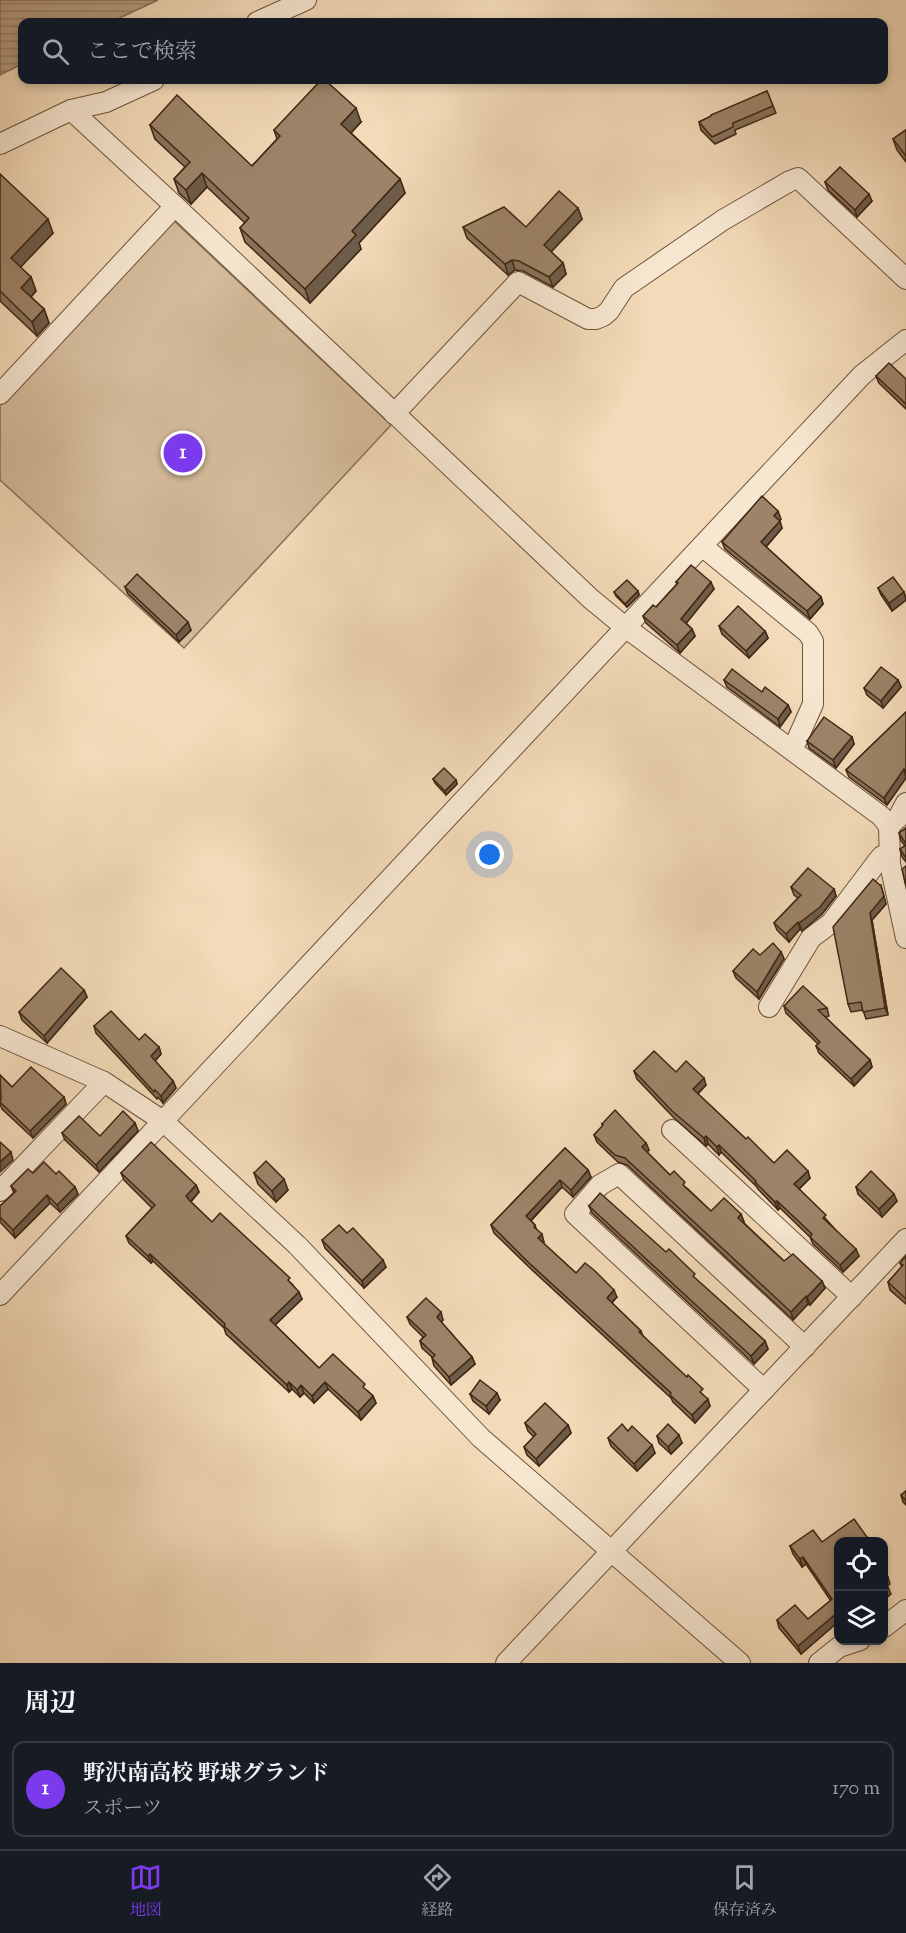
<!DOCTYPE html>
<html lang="ja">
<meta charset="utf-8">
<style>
:root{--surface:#171b24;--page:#242831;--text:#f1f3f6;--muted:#9ea1a6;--line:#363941;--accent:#7c3aed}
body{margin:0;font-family:"Sorts Mill Goudy","Noto Serif JP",serif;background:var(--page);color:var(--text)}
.controls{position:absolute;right:18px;bottom:18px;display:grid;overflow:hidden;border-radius:12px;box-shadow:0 3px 9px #0003}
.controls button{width:54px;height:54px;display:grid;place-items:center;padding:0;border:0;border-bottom:2px solid var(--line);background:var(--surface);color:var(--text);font:30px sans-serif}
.you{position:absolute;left:490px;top:855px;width:21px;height:21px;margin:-15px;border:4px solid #fff;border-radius:50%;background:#1a73e8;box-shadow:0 0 0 9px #1a73e833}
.badge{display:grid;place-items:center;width:39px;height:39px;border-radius:50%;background:var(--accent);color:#fff;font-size:20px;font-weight:700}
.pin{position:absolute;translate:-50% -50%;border:3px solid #fff;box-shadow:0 2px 6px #0006}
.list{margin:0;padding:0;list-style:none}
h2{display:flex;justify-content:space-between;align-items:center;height:78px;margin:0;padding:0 24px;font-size:26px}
h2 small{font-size:20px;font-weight:400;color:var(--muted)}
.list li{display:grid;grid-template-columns:39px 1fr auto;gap:18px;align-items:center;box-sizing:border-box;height:96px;margin:0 12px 12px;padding:0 12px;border:2px solid var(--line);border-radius:12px}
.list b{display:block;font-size:22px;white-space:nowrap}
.list p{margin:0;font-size:20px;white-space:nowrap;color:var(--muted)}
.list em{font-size:20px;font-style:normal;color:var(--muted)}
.icon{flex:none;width:33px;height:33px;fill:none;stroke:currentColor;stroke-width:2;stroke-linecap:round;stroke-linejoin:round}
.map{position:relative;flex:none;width:906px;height:1663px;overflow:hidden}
.search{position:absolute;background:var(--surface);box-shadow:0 3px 9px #0003;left:18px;right:18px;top:18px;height:66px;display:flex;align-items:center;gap:15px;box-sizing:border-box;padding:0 21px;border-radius:12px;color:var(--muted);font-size:22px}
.sheet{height:186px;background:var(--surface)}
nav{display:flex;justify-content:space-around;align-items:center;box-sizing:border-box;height:84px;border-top:2px solid var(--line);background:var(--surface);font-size:16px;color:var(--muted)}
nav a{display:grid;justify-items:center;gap:3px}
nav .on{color:var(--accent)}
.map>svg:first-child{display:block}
</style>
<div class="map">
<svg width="906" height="1663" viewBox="0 0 906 1663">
<defs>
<pattern id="water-rules" width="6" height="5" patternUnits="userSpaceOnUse" patternTransform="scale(1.5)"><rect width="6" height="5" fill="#b69d80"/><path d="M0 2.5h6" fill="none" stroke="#958068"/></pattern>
</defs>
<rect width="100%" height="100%" fill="#f3dab8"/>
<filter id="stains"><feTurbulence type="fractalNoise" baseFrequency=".00333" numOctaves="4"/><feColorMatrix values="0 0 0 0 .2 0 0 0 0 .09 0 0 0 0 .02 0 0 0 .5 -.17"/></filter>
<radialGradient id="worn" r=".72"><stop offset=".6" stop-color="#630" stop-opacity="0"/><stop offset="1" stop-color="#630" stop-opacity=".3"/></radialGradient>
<polygon fill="#d5bc9c" stroke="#8a7258" stroke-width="1.5" points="171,218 391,425 184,648 0,480 0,403"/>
<polygon fill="url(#water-rules)" stroke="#876e54" stroke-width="1.5" points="0,0 158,0 111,22 22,22 22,64 0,75"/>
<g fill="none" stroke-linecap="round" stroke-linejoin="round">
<defs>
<g id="minor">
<polyline points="257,22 306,0"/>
<polyline points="71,110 175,206 591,599 625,627 881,816 889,826"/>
<polyline points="0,144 71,110 106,102 154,80"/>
<polyline points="0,394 175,206"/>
<polyline points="394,414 518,282 588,319 596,319 603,316 609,311 624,288 723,220 790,181 798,178 906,279"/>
<polyline points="702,546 808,633 813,641 813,704 797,740 791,748"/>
<polyline points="906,803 898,818 889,826 890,864 906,938"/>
<polyline points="769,1007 811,938 831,923 877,862 882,856 890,853"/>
<polyline points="0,1036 104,1082 163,1121 297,1245 481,1438 740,1663"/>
<polyline points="672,1130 852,1297"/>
<polyline points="0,1191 104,1082"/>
<polyline points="0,1295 862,375 906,340"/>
<polyline points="764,1390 575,1214 600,1185 619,1174 805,1347"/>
<polyline points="884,1627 906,1610"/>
<polyline points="506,1663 906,1239"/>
<polyline points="819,1663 839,1647 860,1640"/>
</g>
</defs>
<use href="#minor" stroke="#6d543c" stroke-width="22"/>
<use href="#minor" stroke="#f7e7d1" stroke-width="20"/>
</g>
<g fill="#87725a" stroke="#402713" stroke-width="1.5">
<polygon points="767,91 776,113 735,130 736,134 715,144 701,130 699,122"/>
<polygon points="361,122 351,133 400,179 405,193 359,243 361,249 310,303 245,242 240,228 245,223 207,187 191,204 179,193 174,179 185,167 155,139 150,125 252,166 277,139 274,130"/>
<polygon points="906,130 906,162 897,150 893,139"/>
<polygon points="0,174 53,233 20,267 31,277 36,291 31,297 44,309 49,323 37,336 0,301"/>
<polygon points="825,182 872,201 857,217 828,190"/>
<polygon points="578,208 582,219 551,252 563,263 566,274 553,287 523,271 515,270 508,275 467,238 463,227 526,227"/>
<polygon points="876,376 906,379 906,409 879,383"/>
<polygon points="781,519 779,521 782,528 766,547 821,597 823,604 810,619 725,549 722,542"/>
<polygon points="676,582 714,589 686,623 692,629 695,636 680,653 646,623 643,616 656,607 677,584"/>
<polygon points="125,587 191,630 179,642 128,594"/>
<polygon points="878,588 904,592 906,600 892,611 881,595"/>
<polygon points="638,591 639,595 627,607 616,596 614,592"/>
<polygon points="719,626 765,631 768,638 749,658 722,634"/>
<polygon points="724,680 762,692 788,705 791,712 780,727 727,687"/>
<polygon points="898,680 901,687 883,708 867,695 864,688"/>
<polygon points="906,712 906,778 887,805 849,777 846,770"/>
<polygon points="852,737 854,744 836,768 809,748 807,741"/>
<polygon points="433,779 456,780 457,784 446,795 435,783"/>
<polygon points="906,828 906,862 902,857 900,849 905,846 901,841 899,833"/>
<polygon points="881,886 886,904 872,920 888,1015 866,1019 863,1010 851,1012 848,1004"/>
<polygon points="791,887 834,889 836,896 822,914 802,931 800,929 789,942 777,930 774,923 798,898 794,895"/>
<polygon points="781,952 784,959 759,999 736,978 733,971 760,955"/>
<polygon points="84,990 87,997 47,1043 22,1020 19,1012"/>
<polygon points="784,1006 827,1008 829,1016 825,1017 870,1060 872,1067 854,1086 819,1053 816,1046 818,1044 786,1013"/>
<polygon points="94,1026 159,1047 161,1054 155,1061 173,1081 176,1088 163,1103 158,1097 157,1099 96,1033"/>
<polygon points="634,1071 676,1072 706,1085 698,1094 746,1139 774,1163 810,1178 799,1189 859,1256 843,1272 813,1244 810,1237 780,1208 778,1210 758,1189 756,1186 721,1152 719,1155 708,1144 706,1146 674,1118 637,1079"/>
<polygon points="0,1075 12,1087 64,1097 66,1104 33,1138 2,1109 0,1104"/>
<polygon points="135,1123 138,1131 99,1172 65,1140 62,1133 100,1136"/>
<polygon points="602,1124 646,1143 649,1150 647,1152 670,1175 688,1189 711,1211 741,1214 744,1222 743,1222 784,1261 822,1281 825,1288 810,1305 808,1304 793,1320 627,1165 618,1162 597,1142 594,1135 603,1126"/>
<polygon points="565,1148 588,1170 591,1177 573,1197 562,1187 531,1221 535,1225 537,1231 544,1242 543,1243 576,1273 617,1297 612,1303 641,1331 643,1336 705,1397 710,1406 695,1423 673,1402 671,1398 531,1269 494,1233 491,1225"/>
<polygon points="33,1173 56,1174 75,1187 78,1194 60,1212 50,1203 15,1238 0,1222 0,1206 14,1193 11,1186"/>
<polygon points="121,1173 196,1185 199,1192 191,1202 212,1222 292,1284 302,1299 275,1325 319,1368 368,1391 373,1396 376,1403 361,1420 328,1389 314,1403 304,1393 300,1397 292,1389 289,1392 226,1334 224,1328 153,1261 151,1263 129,1243 126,1236 152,1208 124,1180"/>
<polygon points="254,1173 288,1190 276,1202 258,1184"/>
<polygon points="856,1187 897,1201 882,1217 858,1194"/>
<polygon points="589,1206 698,1281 765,1341 768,1349 754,1364 592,1213"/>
<polygon points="347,1233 386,1267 364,1288 325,1248 322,1240"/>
<polygon points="906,1256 906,1304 890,1290 888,1282 902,1267 900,1263"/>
<polygon points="407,1317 443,1320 441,1322 472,1357 475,1364 451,1385 434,1366 432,1358 433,1358 422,1348 420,1341 423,1337 410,1324"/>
<polygon points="470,1394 500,1400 489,1414 473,1401"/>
<polygon points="525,1423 568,1425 571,1433 539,1466 527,1455 524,1447 534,1437 528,1431"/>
<polygon points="628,1431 655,1453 637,1471 611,1446 608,1438"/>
<polygon points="657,1436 682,1443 671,1454 659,1443"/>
<polygon points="906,1491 906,1505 903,1502 901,1495"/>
<polygon points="822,1542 838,1542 838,1622 801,1654 779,1628 777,1620 808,1619 831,1601 806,1564 802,1567 793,1554 790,1546"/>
</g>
<g fill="#6e5c4a" stroke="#402713" stroke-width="1.5">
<polygon points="356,108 361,122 346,138 341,124"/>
<polygon points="202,173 207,187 191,204 186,190"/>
<polygon points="400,179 405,193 359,243 361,249 310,303 305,289 352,231"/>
<polygon points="869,194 872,201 857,217 855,210"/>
<polygon points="578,208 582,219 548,255 544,245"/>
<polygon points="48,219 53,233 16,272 11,258"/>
<polygon points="512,260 515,270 508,275 505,264"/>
<polygon points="563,263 566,274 553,287 549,277"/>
<polygon points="31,277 36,291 26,302 21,288"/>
<polygon points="44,309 49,323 37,336 32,322"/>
<polygon points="778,511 781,519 777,523 774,516"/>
<polygon points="780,521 782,528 764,549 761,542"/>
<polygon points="711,582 714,589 684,626 681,619"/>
<polygon points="638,591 639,595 627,607 625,604"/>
<polygon points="904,592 906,600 892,611 889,603"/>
<polygon points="821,597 823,604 810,619 807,611"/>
<polygon points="188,622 191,630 179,642 176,635"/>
<polygon points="692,629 695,636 680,653 677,645"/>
<polygon points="765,631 768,638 749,658 746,651"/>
<polygon points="898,680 901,687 883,708 881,701"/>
<polygon points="788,705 791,712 780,727 778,719"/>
<polygon points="852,737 854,744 836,768 833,760"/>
<polygon points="904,769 906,778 887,805 884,798"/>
<polygon points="456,780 457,784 446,795 445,791"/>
<polygon points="881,886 886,904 872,920 888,1015 885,1008 870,913"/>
<polygon points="834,889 836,896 822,914 802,931 799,923"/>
<polygon points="798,922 800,929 789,942 786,934"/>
<polygon points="781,952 784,959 759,999 757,992"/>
<polygon points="84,990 87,997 47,1043 44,1036"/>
<polygon points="159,1047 161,1054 153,1063 151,1056"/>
<polygon points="870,1060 872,1067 854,1086 851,1079"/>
<polygon points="704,1078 706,1085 695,1096 693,1089"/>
<polygon points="173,1081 176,1088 163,1103 161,1096"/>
<polygon points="64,1097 66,1104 33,1138 30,1131"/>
<polygon points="135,1123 138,1131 99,1172 96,1165"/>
<polygon points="706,1136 708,1144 706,1146 704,1138"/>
<polygon points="646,1143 649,1150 645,1154 642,1147"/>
<polygon points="719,1145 721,1152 719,1155 717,1147"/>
<polygon points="11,1152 13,1160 0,1172 0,1162"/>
<polygon points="588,1170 591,1177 573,1197 571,1190"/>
<polygon points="808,1171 810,1178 796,1192 794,1184"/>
<polygon points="284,1179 288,1190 276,1202 272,1191"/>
<polygon points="560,1180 562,1187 528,1223 526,1216"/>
<polygon points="196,1185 199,1192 189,1203 186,1196"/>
<polygon points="75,1187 78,1194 60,1212 57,1205"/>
<polygon points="894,1194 897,1201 882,1217 879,1209"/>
<polygon points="47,1195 50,1203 15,1238 13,1230"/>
<polygon points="777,1201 780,1208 778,1210 775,1202"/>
<polygon points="741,1214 744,1222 741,1225 738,1218"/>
<polygon points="542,1234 544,1242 541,1246 538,1238"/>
<polygon points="856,1249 859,1256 843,1272 840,1265"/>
<polygon points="150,1254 153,1261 151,1263 148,1256"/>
<polygon points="383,1260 386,1267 364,1288 362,1281"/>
<polygon points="822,1281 825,1288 810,1305 807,1297"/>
<polygon points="614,1290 617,1297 609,1305 607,1298"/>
<polygon points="299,1292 302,1299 272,1328 270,1320"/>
<polygon points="806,1296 808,1304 793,1320 791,1312"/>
<polygon points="441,1312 443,1320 439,1324 437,1317"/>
<polygon points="765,1341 768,1349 754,1364 751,1356"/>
<polygon points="472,1357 475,1364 451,1385 449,1377"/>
<polygon points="289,1382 292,1389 289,1392 287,1385"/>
<polygon points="325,1382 328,1389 314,1403 312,1396"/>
<polygon points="301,1385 304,1393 300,1397 297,1390"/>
<polygon points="497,1393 500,1400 489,1414 486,1406"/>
<polygon points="373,1396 376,1403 361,1420 358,1412"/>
<polygon points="708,1399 710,1406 695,1423 692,1415"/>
<polygon points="568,1425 571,1433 539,1466 536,1459"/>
<polygon points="679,1435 682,1443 671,1454 668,1447"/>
<polygon points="652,1445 655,1453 637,1471 634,1464"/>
<polygon points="867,1537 869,1542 862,1542 861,1541"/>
<polygon points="803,1557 806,1564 802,1567 800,1559"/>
<polygon points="888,1577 890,1584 886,1587 884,1580"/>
<polygon points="888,1587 891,1594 884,1600 884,1591"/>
<polygon points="838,1612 838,1622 801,1654 798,1646"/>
</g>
<g fill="#9d8469" stroke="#402713" stroke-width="1.5">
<polygon points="321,80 325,80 356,108 341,124 400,179 352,231 356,235 305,289 240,228 249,218 202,173 186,190 174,179 190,162 150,125 177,95 252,166 280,136 274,130"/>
<polygon points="767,91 773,106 733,123 733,127 712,137 699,122 711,116 711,115"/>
<polygon points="906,130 906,156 893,139"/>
<polygon points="840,167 869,194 855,210 825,182"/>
<polygon points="0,174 48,219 11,258 31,277 21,288 44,309 32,322 0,291"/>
<polygon points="559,191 578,208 544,245 563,263 549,277 519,261 512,260 505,264 463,227 504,207 526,227"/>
<polygon points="889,363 906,379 906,404 876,376"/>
<polygon points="762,496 778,511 774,516 780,521 761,542 821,597 807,611 722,542"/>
<polygon points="691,565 711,582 681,619 692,629 677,645 643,616 653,605 656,607 678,583 676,582"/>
<polygon points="137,574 188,622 176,635 125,587"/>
<polygon points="893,577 904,592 889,603 878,588"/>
<polygon points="627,580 638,591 625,604 614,592"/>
<polygon points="738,606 765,631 746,651 719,626"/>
<polygon points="881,667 898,680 881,701 864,688"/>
<polygon points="732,669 762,692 765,687 788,705 778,719 724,680"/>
<polygon points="906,712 906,771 904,769 884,798 846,770"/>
<polygon points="824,717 852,737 833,760 807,741"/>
<polygon points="444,768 456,780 445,791 433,779"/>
<polygon points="906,828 906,844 899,833"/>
<polygon points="906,845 906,858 900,849"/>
<polygon points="906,866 906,886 902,869"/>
<polygon points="808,868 834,889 820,907 799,923 798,922 786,934 774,923 801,895 791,887"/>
<polygon points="873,879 881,886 884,896 870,913 885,1008 863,1012 861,1002 848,1004 833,927"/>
<polygon points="773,943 781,952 757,992 733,971 753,949 760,955"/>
<polygon points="61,968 84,990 44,1036 19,1012"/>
<polygon points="803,986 827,1008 818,1010 870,1060 851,1079 816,1046 820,1042 784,1006"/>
<polygon points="111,1011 139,1040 145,1034 159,1047 151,1056 173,1081 161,1096 155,1090 154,1092 94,1026"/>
<polygon points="654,1051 676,1072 686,1061 704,1078 693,1089 746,1139 748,1137 774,1163 787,1150 808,1171 794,1184 826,1215 823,1218 856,1249 840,1265 810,1237 812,1234 777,1201 775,1202 755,1182 756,1181 719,1145 717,1147 706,1136 704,1138 672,1111 634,1071"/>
<polygon points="31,1067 64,1097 30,1131 0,1102 1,1099 0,1075 12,1087"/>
<polygon points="615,1110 646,1143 642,1147 670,1175 674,1171 685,1182 683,1185 711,1211 724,1198 741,1214 738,1218 784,1261 793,1254 822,1281 807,1297 806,1296 791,1312 625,1158 615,1155 594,1135 603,1125 602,1124"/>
<polygon points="123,1111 135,1123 96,1165 62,1133 79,1116 100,1136"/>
<polygon points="0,1142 11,1152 0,1162"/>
<polygon points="151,1142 196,1185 186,1196 189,1200 212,1222 220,1213 290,1278 288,1280 299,1292 270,1320 319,1368 333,1354 365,1384 363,1387 373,1396 358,1412 325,1382 312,1396 301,1385 297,1390 289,1382 287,1385 224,1326 225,1324 150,1254 148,1256 126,1236 155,1205 121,1173"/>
<polygon points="565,1148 588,1170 571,1190 560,1180 526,1216 535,1225 534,1227 542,1234 538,1238 576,1273 585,1263 594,1270 614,1290 607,1298 641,1331 639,1332 687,1377 688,1375 703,1389 700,1392 708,1399 692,1415 670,1395 671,1393 528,1262 491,1225"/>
<polygon points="266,1161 284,1179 272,1191 254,1173"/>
<polygon points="44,1162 56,1174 59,1171 75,1187 57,1205 47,1195 13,1230 0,1217 0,1206 16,1191 11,1186 28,1169 33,1173"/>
<polygon points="871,1171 894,1194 879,1209 856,1187"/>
<polygon points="600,1193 609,1201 666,1252 669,1249 695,1274 693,1276 765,1341 751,1356 589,1206"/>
<polygon points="339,1225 347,1233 353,1228 383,1260 362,1281 322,1240"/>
<polygon points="906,1256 906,1299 888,1282 903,1265 900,1263"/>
<polygon points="426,1298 441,1312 437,1317 472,1357 449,1377 432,1358 435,1355 420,1341 426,1335 407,1317"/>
<polygon points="480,1380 497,1393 486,1406 470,1394"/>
<polygon points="545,1403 568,1425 536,1459 524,1447 536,1434 525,1423"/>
<polygon points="622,1424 628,1431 632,1426 652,1445 634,1464 608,1438"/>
<polygon points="668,1424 679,1435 668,1447 657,1436"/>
<polygon points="906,1491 906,1501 901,1495"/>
<polygon points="854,1519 867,1537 861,1541 862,1542 838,1542 838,1612 798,1646 777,1620 795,1605 808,1619 832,1599 803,1557 800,1559 790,1546 813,1530 822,1542"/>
<polygon points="884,1571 888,1577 884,1580"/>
<polygon points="884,1581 888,1587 884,1591"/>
</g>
<rect width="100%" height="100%" filter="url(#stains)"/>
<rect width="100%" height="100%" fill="url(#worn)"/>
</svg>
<div class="controls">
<button><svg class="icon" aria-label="locate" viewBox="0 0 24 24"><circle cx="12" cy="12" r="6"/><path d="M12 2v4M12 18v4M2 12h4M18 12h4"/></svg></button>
<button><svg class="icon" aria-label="layers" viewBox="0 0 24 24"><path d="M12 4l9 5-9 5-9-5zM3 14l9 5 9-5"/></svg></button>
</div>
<div class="you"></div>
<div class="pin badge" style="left:183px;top:453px">1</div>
<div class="search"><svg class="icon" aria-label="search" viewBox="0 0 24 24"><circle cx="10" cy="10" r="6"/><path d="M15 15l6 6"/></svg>ここで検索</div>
</div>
<section class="sheet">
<h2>周辺<small></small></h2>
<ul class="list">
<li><span class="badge">1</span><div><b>野沢南高校 野球グランド</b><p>スポーツ</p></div><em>170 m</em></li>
</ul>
</section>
<nav>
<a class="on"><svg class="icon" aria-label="map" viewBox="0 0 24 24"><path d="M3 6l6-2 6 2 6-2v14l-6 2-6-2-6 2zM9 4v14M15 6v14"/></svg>地図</a>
<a><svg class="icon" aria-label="directions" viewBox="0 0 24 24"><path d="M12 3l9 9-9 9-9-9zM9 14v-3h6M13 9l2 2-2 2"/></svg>経路</a>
<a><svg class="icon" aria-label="saved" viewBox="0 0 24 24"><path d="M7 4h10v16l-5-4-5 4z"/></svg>保存済み</a>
</nav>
